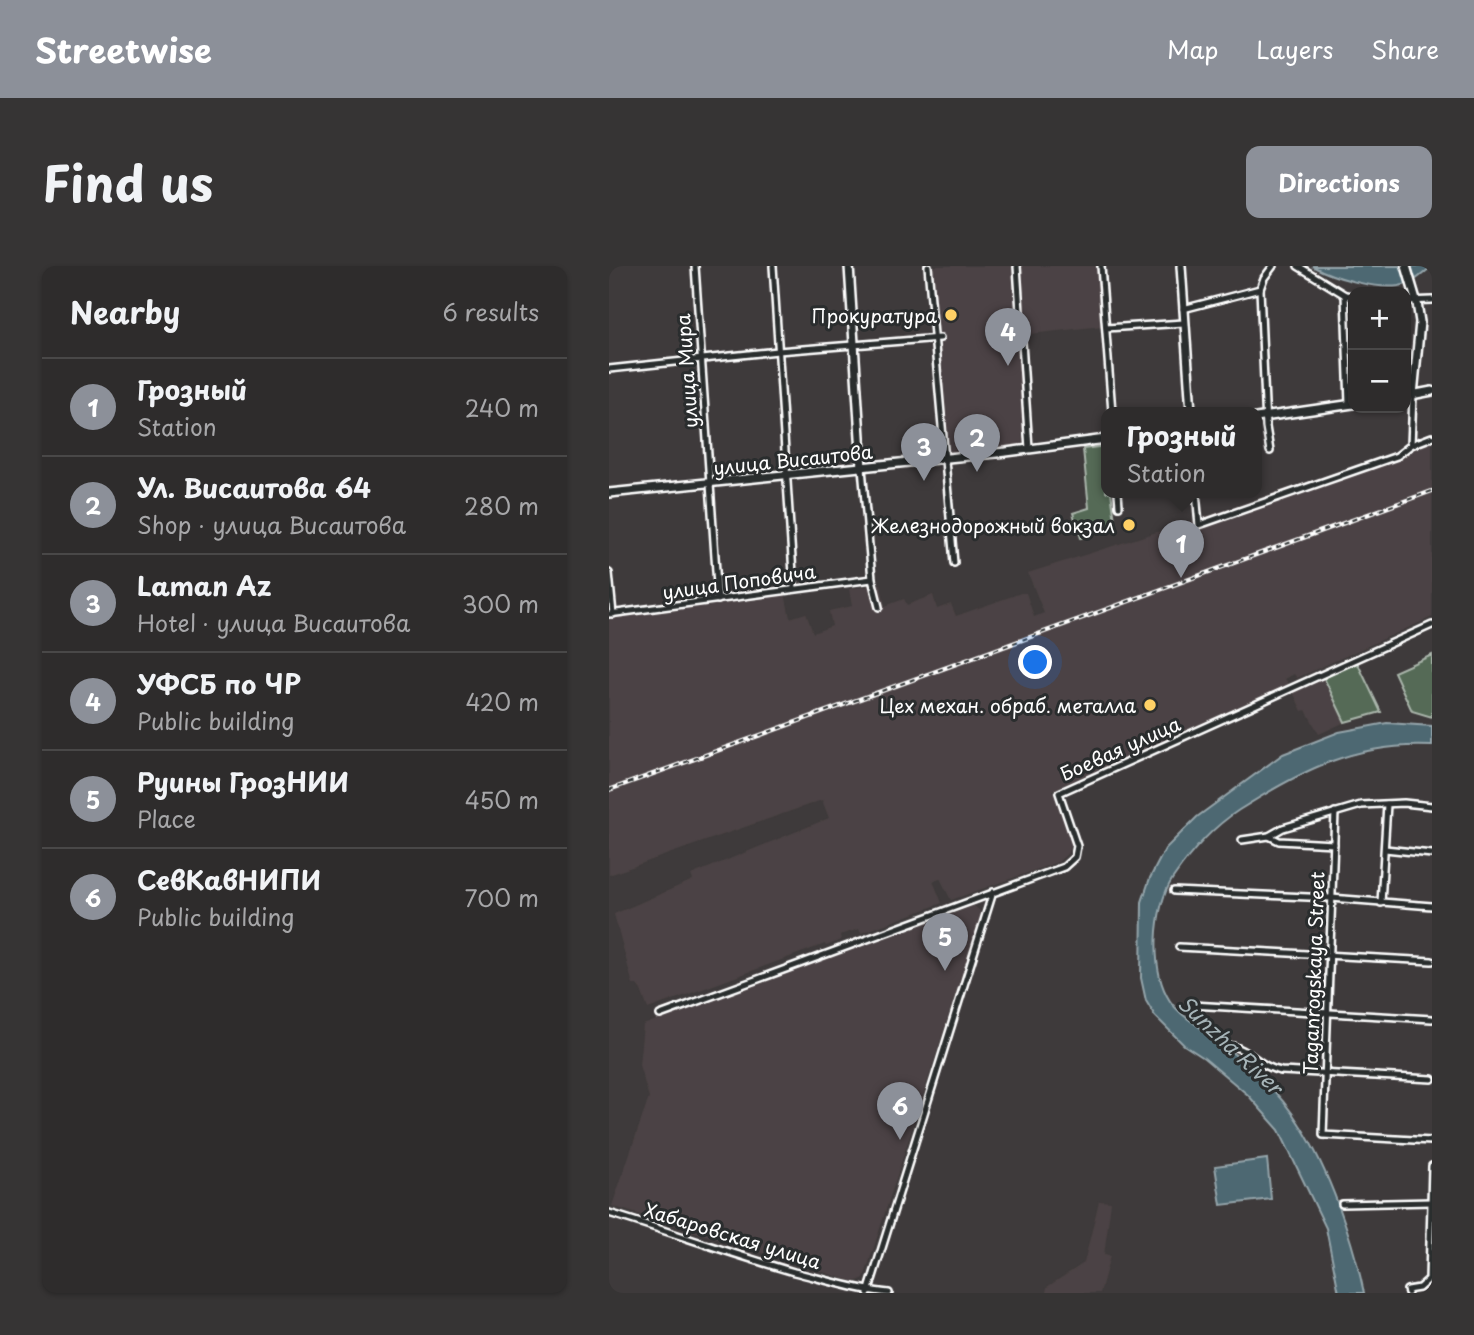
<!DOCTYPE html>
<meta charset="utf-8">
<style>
:root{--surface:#2e2c2c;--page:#363434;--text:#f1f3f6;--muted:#a7a7a9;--line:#494848;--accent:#8c9099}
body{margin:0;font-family:"Playpen Sans",sans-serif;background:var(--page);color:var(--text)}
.controls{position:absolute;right:21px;top:21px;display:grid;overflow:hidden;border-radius:14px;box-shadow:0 2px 5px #0004}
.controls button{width:63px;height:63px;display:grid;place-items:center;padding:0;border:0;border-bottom:2px solid var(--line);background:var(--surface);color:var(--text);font:35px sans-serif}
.you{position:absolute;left:427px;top:397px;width:24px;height:24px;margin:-18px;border:5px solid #fff;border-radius:50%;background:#1a73e8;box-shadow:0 0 0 10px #1a73e833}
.badge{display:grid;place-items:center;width:46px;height:46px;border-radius:50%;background:var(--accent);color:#fff;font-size:23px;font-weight:700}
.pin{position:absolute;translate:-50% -58px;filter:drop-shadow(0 2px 4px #0008)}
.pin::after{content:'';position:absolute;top:37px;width:24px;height:21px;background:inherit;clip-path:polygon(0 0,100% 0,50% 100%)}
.popup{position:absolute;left:492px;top:141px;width:161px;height:91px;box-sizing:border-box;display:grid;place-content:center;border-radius:14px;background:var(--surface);filter:drop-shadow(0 2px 5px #0005);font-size:23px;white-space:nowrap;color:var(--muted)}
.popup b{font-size:26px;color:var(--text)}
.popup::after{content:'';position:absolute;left:50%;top:100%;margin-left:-14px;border:14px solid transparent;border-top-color:var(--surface)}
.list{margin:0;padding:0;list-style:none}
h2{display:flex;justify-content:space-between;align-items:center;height:91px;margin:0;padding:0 28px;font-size:30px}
h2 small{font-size:23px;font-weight:400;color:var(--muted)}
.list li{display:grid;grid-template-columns:46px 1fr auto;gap:21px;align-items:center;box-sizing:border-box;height:98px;padding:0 28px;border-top:2px solid var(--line)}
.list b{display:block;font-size:26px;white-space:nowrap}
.list p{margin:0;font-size:23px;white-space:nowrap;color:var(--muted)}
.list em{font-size:23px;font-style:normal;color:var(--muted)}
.map{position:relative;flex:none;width:823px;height:1027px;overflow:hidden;border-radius:14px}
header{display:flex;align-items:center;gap:42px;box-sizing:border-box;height:98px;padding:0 35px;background:var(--accent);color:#fff}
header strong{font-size:33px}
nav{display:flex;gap:38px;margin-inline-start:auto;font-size:24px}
.intro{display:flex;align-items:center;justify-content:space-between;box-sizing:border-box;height:168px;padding:0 42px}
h1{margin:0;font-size:49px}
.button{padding:18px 32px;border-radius:14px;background:var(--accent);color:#fff;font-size:24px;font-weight:700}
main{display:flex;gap:42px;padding:0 42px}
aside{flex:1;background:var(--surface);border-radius:14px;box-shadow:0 2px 5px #0004}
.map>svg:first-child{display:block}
</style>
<header>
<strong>Streetwise</strong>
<nav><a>Map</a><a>Layers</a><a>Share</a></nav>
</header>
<div class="intro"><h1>Find us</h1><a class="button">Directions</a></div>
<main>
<aside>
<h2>Nearby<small>6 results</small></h2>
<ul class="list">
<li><span class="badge">1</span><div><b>Грозный</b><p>Station</p></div><em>240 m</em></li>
<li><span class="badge">2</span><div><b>Ул. Висаитова 64</b><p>Shop · улица Висаитова</p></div><em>280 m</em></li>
<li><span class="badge">3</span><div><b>Laman Az</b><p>Hotel · улица Висаитова</p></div><em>300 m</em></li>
<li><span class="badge">4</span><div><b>УФСБ по ЧР</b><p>Public building</p></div><em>420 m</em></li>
<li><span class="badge">5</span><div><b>Руины ГрозНИИ</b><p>Place</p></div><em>450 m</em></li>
<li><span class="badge">6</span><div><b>СевКавНИПИ</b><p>Public building</p></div><em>700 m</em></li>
</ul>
</aside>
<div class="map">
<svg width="823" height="1027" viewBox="0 0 823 1027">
<rect width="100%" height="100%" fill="#3e3a3b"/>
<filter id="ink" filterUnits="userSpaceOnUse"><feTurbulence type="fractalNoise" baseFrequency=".0143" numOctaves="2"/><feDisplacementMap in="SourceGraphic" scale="14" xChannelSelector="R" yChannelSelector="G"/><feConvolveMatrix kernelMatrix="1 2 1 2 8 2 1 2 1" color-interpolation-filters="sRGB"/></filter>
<g filter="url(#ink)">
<g fill="#4c4344">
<polygon points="319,0 491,0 493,60 412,69 414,187 334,196"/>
<polygon points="823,166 823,351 688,412 685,408 676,413 680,418 444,524 463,577 458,588 449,596 342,634 331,612 328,613 324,615 333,637 252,667 250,663 231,669 232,674 217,680 216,678 39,743 32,724 28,719 24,719 5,648 84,614 82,609 220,552 213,534 0,609 0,351 176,327 181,352 197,347 204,367 223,360 220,345 243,340 240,323 272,318 276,340 295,333 298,339 324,329 328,343 342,338 347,350 412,327 417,327 425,351 435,347 419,307 595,251 790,185 808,171"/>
<polygon points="715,412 736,456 710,468 697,444 693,445 684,426"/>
<polygon points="365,640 371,645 372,649 255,1012 246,1016 3,940 40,831 30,799 34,759"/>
<polygon points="490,935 502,936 495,989 501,990 491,1027 437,1027 438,1021 475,997"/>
</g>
<g fill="#556b57" stroke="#aab5ab" stroke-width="2">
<polygon points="497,180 497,226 502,226 506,255 504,260 472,272 464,247 480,242 474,183"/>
<polygon points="823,389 823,451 803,445 785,406"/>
<polygon points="748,396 772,446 736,456 715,412"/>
</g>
<g fill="#4d6872" stroke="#94a4aa" stroke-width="2">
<path d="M 703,0 L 823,0 C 813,9 803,18 790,20 C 765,23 725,12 703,0 Z"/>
<path d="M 778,457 L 823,460 L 823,480 C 747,476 693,504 630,544 C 604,561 581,587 564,612 C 544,642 541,705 561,735 C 572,751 587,757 601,769 C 634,794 669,823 691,859 C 720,904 744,974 755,1027 L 730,1027 L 717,962 L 670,864 L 639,829 L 595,792 L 575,779 L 546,750 L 537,735 L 532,712 L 533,636 L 541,612 L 556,583 L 588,551 L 674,488 L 730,466 Z"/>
<polygon points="658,893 662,933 612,939 606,900"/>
</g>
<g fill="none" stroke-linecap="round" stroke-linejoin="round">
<defs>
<g id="street">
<polyline points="86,0 109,334"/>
<polyline points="164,0 185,323"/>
<polyline points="319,0 345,297"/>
<polyline points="408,0 420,183"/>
<polyline points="492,0 503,146"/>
<polyline points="689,0 736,29 744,30"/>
<polyline points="736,29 740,138"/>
<polyline points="797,35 823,34"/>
<polyline points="574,43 651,23"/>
<polyline points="497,62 575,57"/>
<polyline points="0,103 169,85 331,72"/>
<polyline points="802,179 804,129"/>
<polyline points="661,185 657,161 651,23 655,12 664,0"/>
<polyline points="253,202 263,313 270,341"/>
<polyline points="509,226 510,240"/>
<polyline points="587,226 590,259 788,190 802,179 823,171"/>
<polyline points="0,307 4,348"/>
<polyline points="0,348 263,313"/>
<polyline points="726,546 714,869 823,875"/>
<polyline points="660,570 670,575 725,578"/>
<polyline points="633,574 660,570 674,562 752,539 795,537 823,540"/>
<polyline points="776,583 823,588"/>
<polyline points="565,625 722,632 823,640"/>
<polyline points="772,637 778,538"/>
<polyline points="570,681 823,695"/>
<polyline points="583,739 823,753"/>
<polyline points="51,749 455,601 466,591 468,580 450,527 823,359"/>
<path d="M 624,780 C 644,786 651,801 672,805 L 823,813"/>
<polyline points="733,938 823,936"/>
<path d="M 0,947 C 62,966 123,988 185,1006 C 217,1014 248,1024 280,1027"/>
<polyline points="259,1027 384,626"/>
<polyline points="799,1027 798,1024 810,1022 820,1013 823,900"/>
</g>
<g id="secondary">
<polyline points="240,0 253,202"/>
<polyline points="572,0 582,146"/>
<polyline points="797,0 808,37 811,56 804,129"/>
<polyline points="797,130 823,125"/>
<polyline points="647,152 744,138"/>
<polyline points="0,227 397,186 497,173"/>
</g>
</defs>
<use href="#street" stroke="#fff" stroke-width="10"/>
<use href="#secondary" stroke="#fff" stroke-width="12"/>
<use href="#street" stroke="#2a2d2e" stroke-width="5"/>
<use href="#secondary" stroke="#2a2d2e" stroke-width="7"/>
<defs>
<polyline id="rail" points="0,524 823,225"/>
</defs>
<use href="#rail" stroke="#fff" stroke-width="4.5"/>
<use href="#rail" stroke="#2a2d2e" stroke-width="2" stroke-dasharray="5" stroke-linecap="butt"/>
</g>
</g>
<g fill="#ffd166" stroke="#2a2d2e" stroke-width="2.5">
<circle cx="342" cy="49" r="7"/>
<circle cx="520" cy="259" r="7"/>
<circle cx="541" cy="439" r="7"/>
</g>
<g text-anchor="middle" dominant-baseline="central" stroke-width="6" stroke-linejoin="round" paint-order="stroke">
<g font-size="19" fill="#fff" stroke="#2a2d2e" text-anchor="end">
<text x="328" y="49">Прокуратура</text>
<text x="506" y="259">Железнодорожный вокзал</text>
<text x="527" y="439">Цех механ. обраб. металла</text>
</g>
<g font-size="19" fill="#fff" stroke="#2a2d2e">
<text transform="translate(77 105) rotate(-94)">улица Мира</text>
<text transform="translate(184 193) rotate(-6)">улица Висаитова</text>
<text transform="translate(130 315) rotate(-8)">улица Поповича</text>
<text transform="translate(511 482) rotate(-24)">Боевая улица</text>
<text transform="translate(704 707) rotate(-88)">Taganrogskaya Street</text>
<text transform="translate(124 969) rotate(17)">Хабаровская улица</text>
</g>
<g font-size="21" font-style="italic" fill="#a6b4b8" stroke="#2a2d2e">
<text transform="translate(622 778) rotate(43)">Sunzha River</text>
</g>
</g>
</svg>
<div class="controls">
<button>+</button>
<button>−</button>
</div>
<div class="you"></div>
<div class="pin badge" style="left:572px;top:312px">1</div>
<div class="popup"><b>Грозный</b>Station</div>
<div class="pin badge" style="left:368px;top:206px">2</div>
<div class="pin badge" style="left:315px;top:215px">3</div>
<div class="pin badge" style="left:399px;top:100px">4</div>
<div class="pin badge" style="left:336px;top:705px">5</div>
<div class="pin badge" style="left:291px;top:874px">6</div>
</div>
</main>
